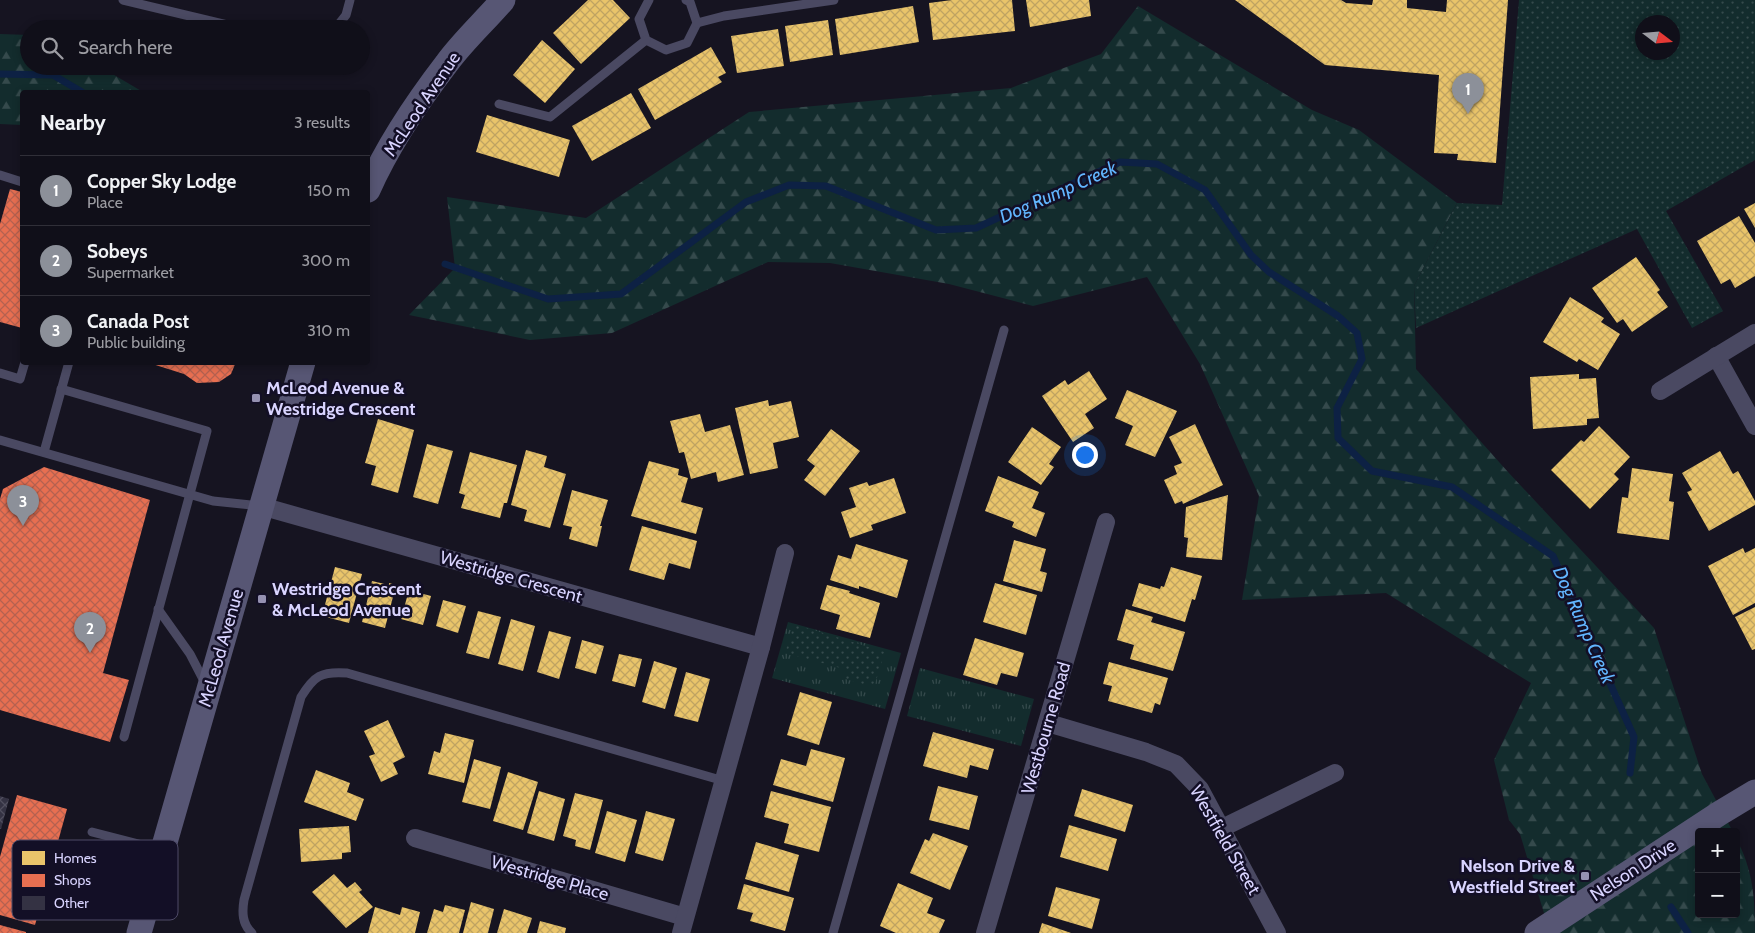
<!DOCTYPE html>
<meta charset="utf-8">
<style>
:root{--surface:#100f19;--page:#191822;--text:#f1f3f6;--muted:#9c9ca2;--line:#302f38;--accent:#8c9099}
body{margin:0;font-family:Cabin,sans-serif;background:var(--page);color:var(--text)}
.controls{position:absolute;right:15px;bottom:15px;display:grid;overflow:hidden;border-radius:5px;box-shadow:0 2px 8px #0003}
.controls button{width:45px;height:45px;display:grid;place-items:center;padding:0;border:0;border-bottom:1px solid var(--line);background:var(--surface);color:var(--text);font:25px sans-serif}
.compass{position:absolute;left:1635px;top:15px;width:45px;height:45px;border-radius:50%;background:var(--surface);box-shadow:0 2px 8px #0003;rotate:106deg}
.you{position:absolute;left:1084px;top:454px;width:18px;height:18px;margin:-12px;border:4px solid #fff;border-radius:50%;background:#1a73e8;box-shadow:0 0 0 8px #1a73e833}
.badge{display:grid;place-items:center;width:32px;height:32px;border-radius:50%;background:var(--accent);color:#fff;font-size:16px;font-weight:700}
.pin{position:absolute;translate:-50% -41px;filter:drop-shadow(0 1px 2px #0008)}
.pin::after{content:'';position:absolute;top:26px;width:18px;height:15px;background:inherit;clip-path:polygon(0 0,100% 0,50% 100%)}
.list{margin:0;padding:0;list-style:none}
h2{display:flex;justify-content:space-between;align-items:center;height:65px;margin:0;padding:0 20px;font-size:21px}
h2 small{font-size:16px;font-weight:400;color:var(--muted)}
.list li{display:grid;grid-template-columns:32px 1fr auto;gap:15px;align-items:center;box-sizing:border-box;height:70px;padding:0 20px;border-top:1px solid var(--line)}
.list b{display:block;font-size:19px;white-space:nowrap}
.list p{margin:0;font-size:16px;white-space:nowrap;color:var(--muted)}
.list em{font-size:16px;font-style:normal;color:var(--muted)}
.icon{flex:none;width:28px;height:28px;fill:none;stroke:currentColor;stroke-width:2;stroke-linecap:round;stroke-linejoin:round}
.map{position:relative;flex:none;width:1755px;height:933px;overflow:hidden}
.search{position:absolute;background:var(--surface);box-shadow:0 2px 8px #0003;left:20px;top:20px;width:350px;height:55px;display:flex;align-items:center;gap:12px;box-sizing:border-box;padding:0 18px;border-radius:28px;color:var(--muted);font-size:19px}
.panel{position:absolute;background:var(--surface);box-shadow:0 2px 8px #0003;left:20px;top:90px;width:350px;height:275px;border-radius:5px}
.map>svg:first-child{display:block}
</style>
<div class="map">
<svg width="1755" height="933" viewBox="0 0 1755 933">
<defs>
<pattern id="grass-tufts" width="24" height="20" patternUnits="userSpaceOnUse" patternTransform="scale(1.25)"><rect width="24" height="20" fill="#132c2d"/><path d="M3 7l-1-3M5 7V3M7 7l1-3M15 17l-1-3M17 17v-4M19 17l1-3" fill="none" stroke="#354a4c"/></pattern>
<pattern id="forest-firs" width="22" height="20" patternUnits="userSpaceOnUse" patternTransform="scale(1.25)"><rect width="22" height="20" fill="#132c2d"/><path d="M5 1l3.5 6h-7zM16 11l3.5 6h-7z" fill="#354a4c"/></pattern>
<pattern id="park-dots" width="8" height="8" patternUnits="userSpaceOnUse" patternTransform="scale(1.25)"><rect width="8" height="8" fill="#132c2d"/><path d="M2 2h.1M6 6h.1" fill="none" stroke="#354a4c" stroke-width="1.8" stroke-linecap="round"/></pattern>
<pattern id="homes-cross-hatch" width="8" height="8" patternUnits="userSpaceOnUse" patternTransform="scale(1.25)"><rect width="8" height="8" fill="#e9c46a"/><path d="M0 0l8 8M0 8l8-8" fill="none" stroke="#bfa362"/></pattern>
<pattern id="shops-cross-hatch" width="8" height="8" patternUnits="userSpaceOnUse" patternTransform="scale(1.25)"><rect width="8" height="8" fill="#e76f51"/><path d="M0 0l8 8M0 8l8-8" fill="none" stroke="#b56150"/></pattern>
<pattern id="building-cross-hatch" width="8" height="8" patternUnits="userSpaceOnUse" patternTransform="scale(1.25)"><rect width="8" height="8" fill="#343243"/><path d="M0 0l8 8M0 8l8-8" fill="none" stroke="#514f5f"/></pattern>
</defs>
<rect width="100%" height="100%" fill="#161421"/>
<g fill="url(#grass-tufts)">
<polygon points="788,622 901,653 885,709 772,678"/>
<polygon points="920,668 1034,699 1021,746 907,716"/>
</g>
<g fill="url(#forest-firs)">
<path d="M 1138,6 L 1312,110 L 1359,130 L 1457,203 L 1414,286 L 1416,369 L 1508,472 L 1654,628 L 1702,774 L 1733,832 L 1699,832 L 1699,914 L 1736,914 L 1736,838 C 1753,870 1755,897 1755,933 L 1550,933 L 1520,834 L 1509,820 L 1494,760 L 1531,683 L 1386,593 L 1242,600 L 1259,496 L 1200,364 L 1147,277 L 1033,306 L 949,284 L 830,263 L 768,262 L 612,333 L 530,340 L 409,315 L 455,268 L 447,197 L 586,218 L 749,112 L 1011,88 L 1101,54 Z"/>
<polygon points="0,34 29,35 29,66 99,66 143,92 22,92 22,125 0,124"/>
</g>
<g fill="url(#park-dots)" fill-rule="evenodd">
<path d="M 1519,0 L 1755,0 L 1755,160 L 1666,211 L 1723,311 L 1692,328 L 1637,229 L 1416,328 L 1414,286 L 1457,203 L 1502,205 ZM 1642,22 L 1672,22 L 1672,52 L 1642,52 Z"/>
<polygon points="794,624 885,652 874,687 845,679 848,670 785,653"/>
</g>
<g fill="url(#homes-cross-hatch)">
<polygon points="588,0 613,0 630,18 581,64 553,33"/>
<polygon points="952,0 1012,0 1015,31 933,40 929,3"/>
<polygon points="1026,0 1089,0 1091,16 1030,27"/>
<polygon points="1235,0 1341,0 1346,3 1372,5 1373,0 1407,0 1407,8 1446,12 1447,0 1508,0 1496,163 1457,160 1458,154 1434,153 1439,75 1325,65"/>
<polygon points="913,6 919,42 840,55 835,19"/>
<polygon points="828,20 833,55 790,62 785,26"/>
<polygon points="778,29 784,66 737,73 731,36"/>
<polygon points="542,40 575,69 545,103 513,75"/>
<polygon points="711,47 726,73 718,77 722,82 655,120 638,89"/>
<polygon points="631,93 651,128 592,161 572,126"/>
<polygon points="487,115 570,140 559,177 476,152"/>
<polygon points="1755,203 1755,228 1744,209"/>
<polygon points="1739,216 1755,243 1755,276 1735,288 1730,279 1721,284 1697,241"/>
<polygon points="1636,257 1660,290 1657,292 1668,307 1632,332 1623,319 1617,323 1592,288"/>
<polygon points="1570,297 1604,318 1601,322 1620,334 1598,370 1579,359 1577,362 1543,342"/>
<polygon points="1089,371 1107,399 1085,414 1094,428 1073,442 1042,396 1065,380 1068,385"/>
<polygon points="1579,374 1579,379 1596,378 1599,418 1587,419 1587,425 1533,429 1530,377"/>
<polygon points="1127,390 1177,411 1155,457 1125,445 1133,426 1115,418"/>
<polygon points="768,400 769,406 791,401 799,437 773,443 778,468 750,474 735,408"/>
<polygon points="700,414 705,432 730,425 744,475 718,482 716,472 691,479 684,452 679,453 670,421"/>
<polygon points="378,419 414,430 398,493 371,485 376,466 365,463"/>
<polygon points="1195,424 1223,485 1183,504 1182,501 1175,504 1164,480 1177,474 1174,466 1182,463 1169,437"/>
<polygon points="1599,426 1630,457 1614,474 1619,479 1590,509 1551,470 1581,440 1584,442"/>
<polygon points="1032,427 1061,447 1049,464 1054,467 1041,485 1008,462"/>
<polygon points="831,429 860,451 825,496 804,480 815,466 807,460"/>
<polygon points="427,444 453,451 438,504 413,497"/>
<polygon points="526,450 547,456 544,467 566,474 550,528 524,521 527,510 511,505"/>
<polygon points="1720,451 1733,474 1738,471 1755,501 1755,505 1709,531 1687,492 1692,490 1682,473"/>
<polygon points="470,452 517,465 507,503 504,503 500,518 461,508 465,495 459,493"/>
<polygon points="649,461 679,469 678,475 688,478 681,502 703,508 696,534 631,516"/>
<polygon points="1632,468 1673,474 1669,501 1674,502 1669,540 1617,533 1622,497 1628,498"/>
<polygon points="998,476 1039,492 1032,508 1045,513 1036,537 1012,527 1014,522 985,511"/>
<polygon points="894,478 906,513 871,525 873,530 850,538 841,512 856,507 849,488 867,482 869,486"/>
<polygon points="572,490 608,500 600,526 602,526 597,547 569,539 572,527 563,525"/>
<polygon points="1228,495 1222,560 1186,557 1188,538 1184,537 1186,507"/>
<polygon points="642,526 697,541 690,569 669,563 664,580 629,570"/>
<polygon points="1014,540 1046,549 1040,571 1047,573 1042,592 1003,581"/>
<polygon points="856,544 908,560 897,598 859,586 859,589 830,580 838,555 851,559"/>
<polygon points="1743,548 1745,553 1755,548 1755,603 1733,615 1708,566"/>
<polygon points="335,567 362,574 349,623 322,616"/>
<polygon points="1171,567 1202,576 1195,600 1192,599 1185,622 1132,606 1139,583 1160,589 1161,586 1164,587"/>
<polygon points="372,581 389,585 389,583 396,585 385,628 362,622"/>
<polygon points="995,583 1037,595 1026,635 983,622"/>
<polygon points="827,585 850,591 849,593 880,603 870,638 836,629 840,615 820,609"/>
<polygon points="409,590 431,596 423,625 401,619"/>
<polygon points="443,600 466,606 458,633 436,626"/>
<polygon points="1755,607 1755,649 1752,650 1735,617"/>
<polygon points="1126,609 1153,617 1151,622 1185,632 1173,671 1130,659 1134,645 1117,640"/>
<polygon points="478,611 501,617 489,659 466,653"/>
<polygon points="511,619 535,626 523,671 498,664"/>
<polygon points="549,631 571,637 559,679 537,672"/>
<polygon points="975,638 1024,653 1017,677 1001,673 997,685 963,675"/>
<polygon points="582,640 604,646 596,674 575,668"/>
<polygon points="619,654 642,659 635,687 612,681"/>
<polygon points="654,661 677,668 665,709 642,702"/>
<polygon points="1109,662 1168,678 1160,705 1155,703 1152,713 1108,701 1112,686 1103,684"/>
<polygon points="686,672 710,679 698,722 674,716"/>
<polygon points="800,692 832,702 819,745 787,735"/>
<polygon points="388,720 405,757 393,763 398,774 381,782 369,756 375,754 364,731"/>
<polygon points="933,732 994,749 988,770 970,765 967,778 923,766"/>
<polygon points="445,733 474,740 464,783 428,774 434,751 440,753"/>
<polygon points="811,749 845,758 833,802 773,785 781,759 806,766"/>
<polygon points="474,759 501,767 490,809 462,802"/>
<polygon points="316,770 350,783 347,792 364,799 356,821 304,802"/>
<polygon points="508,772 538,782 523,830 493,821"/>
<polygon points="938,786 978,796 969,830 929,820"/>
<polygon points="1082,789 1133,805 1125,832 1074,816"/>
<polygon points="539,791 565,799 554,841 527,833"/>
<polygon points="771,791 831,807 819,852 784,843 789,824 764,817"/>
<polygon points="575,793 603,800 590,850 575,846 576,840 563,836"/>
<polygon points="607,811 637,820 625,862 595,853"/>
<polygon points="646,811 675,819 663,861 635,853"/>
<polygon points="1069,825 1117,839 1108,871 1060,857"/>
<polygon points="349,826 351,852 342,853 342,859 301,862 299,829"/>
<polygon points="933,833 968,846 950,890 910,873 925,839 929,841"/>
<polygon points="756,842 799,855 789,892 745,879"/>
<polygon points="334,874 347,888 355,882 362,890 359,892 373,907 346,928 312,892"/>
<polygon points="898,883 933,898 927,913 945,920 939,933 896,933 880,926"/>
<polygon points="744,884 794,898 785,931 750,921 753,913 737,909"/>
<polygon points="1056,887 1100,899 1092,929 1048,916"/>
<polygon points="471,902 494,909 488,933 463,933"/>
<polygon points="445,905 465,910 459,933 427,933 434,909 443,912"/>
<polygon points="375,907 400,915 402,907 420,912 415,933 368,933"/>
<polygon points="504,909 532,918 527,933 497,933"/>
<polygon points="540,921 566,928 565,933 537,933"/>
<polygon points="1042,923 1071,933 1039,933"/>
</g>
<g fill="url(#shops-cross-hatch)">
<polygon points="10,189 22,192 22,328 0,322 0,224"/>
<polygon points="146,362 236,362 231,374 219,382 197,383 184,374"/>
<polygon points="44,467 150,500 103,673 129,680 110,742 0,710 0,499 3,489"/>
<polygon points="17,795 67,809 35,925 0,915 0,857"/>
<polygon points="0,925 26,932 26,933 0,933"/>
</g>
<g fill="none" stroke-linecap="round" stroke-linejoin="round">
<g stroke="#0d2144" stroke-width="7">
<polyline points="0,74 53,75 82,92"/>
<polyline points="445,264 548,299 621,294 746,202 789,185 826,186 936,230 976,228 1120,162 1157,164 1205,190 1251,255 1269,272 1338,316 1357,333 1362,359 1337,408 1338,438 1372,471 1452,487 1553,556 1634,737 1630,773"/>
<polyline points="1671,907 1688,933"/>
</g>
</g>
<polygon fill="url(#building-cross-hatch)" points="0,796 9,799 1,829 0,829"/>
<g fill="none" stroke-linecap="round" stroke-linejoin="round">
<g stroke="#4a4962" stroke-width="9">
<polyline points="123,0 244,29"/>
<polyline points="649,0 639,19 646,40 666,50 687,43 697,23 690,2 686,0"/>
<polyline points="697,23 724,16 834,0"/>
<polyline points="335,29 346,15 350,0"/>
<polyline points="499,104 550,117 646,40"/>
<polyline points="0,175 22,182"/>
<polyline points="0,373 20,379 25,362"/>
<polyline points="61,389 207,431 124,737"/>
<polyline points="0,440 213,501 261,506"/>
<polyline points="44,452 69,362"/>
<polyline points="158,609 190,654 205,683"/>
<polyline points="92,832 162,850"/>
<path d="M 252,933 C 242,924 242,912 244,900 L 301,697 C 314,676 321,671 347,673 L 724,781"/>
<polyline points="833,933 1004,330"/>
</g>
<g stroke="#4a4962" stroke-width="18">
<polyline points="1716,356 1755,426"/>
<polyline points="1660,391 1755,333"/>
<polyline points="261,506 761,647"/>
<polyline points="1048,723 1146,752 1176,764 1200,789 1277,933"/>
<polyline points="1222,828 1335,773"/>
<polyline points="415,838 685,917"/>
<polyline points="681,933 761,647 785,553"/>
<polyline points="985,933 1106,522"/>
</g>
<g stroke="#575674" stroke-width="25">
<path d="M 368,190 C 388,145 417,102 447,63 C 463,41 485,21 503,0"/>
<polyline points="139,933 303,362"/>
<polyline points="1537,933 1720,813 1755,792"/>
</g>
</g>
<g fill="#9591b1" stroke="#130f26" stroke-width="2">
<rect x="251" y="393" width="10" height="10" rx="2.5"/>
<rect x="257" y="594" width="10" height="10" rx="2.5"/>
<rect x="1580" y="871" width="10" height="10" rx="2.5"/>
</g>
<g text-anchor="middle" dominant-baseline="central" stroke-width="5" stroke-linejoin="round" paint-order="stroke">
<g font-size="18" fill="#d9d4ff" stroke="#130f26">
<text transform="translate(422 104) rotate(-56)">McLeod Avenue</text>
<text transform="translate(511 577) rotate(16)">Westridge Crescent</text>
<text transform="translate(221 648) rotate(-74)">McLeod Avenue</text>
<text transform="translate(1046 728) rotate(-74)">Westbourne Road</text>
<text transform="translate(1225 840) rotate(60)">Westfield Street</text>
<text transform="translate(1633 870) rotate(-33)">Nelson Drive</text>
<text transform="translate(550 878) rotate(16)">Westridge Place</text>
</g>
<g font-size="18" font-weight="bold" fill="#d9d4ff" stroke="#130f26" text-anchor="start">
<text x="266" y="388">McLeod Avenue &amp;<tspan x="266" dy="21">Westridge Crescent</tspan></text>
<text x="272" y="589">Westridge Crescent<tspan x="272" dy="21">&amp; McLeod Avenue</tspan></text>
<text x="1575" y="866" text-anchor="end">Nelson Drive &amp;<tspan x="1575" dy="21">Westfield Street</tspan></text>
</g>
<g font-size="19" font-style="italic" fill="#62b6ff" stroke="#130f26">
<text transform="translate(1058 192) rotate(-24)">Dog Rump Creek</text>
<text transform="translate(1584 625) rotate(66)">Dog Rump Creek</text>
</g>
</g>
<rect x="12" y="840" width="166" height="80" rx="8" fill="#130f26" stroke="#4e4a67" stroke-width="1"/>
<rect x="22" y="851" width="23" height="14" fill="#e9c46a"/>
<rect x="22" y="874" width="23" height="13" fill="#e76f51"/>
<rect x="22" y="896" width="23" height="14" fill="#343243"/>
<g font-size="14" fill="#d9d4ff">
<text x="54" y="863">Homes</text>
<text x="54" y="885">Shops</text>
<text x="54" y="908">Other</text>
</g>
</svg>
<div class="controls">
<button>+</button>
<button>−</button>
</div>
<svg class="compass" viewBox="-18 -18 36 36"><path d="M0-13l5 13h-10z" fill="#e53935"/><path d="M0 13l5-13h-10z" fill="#9c9ca2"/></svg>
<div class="you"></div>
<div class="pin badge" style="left:1468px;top:114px">1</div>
<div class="pin badge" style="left:90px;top:653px">2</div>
<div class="pin badge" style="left:23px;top:526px">3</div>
<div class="search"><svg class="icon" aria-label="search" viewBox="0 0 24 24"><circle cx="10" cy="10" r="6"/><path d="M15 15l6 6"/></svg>Search here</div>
<section class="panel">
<h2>Nearby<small>3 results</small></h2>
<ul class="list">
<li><span class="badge">1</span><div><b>Copper Sky Lodge</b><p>Place</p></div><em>150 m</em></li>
<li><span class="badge">2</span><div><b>Sobeys</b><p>Supermarket</p></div><em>300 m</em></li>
<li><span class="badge">3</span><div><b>Canada Post</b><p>Public building</p></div><em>310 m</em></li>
</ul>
</section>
</div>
